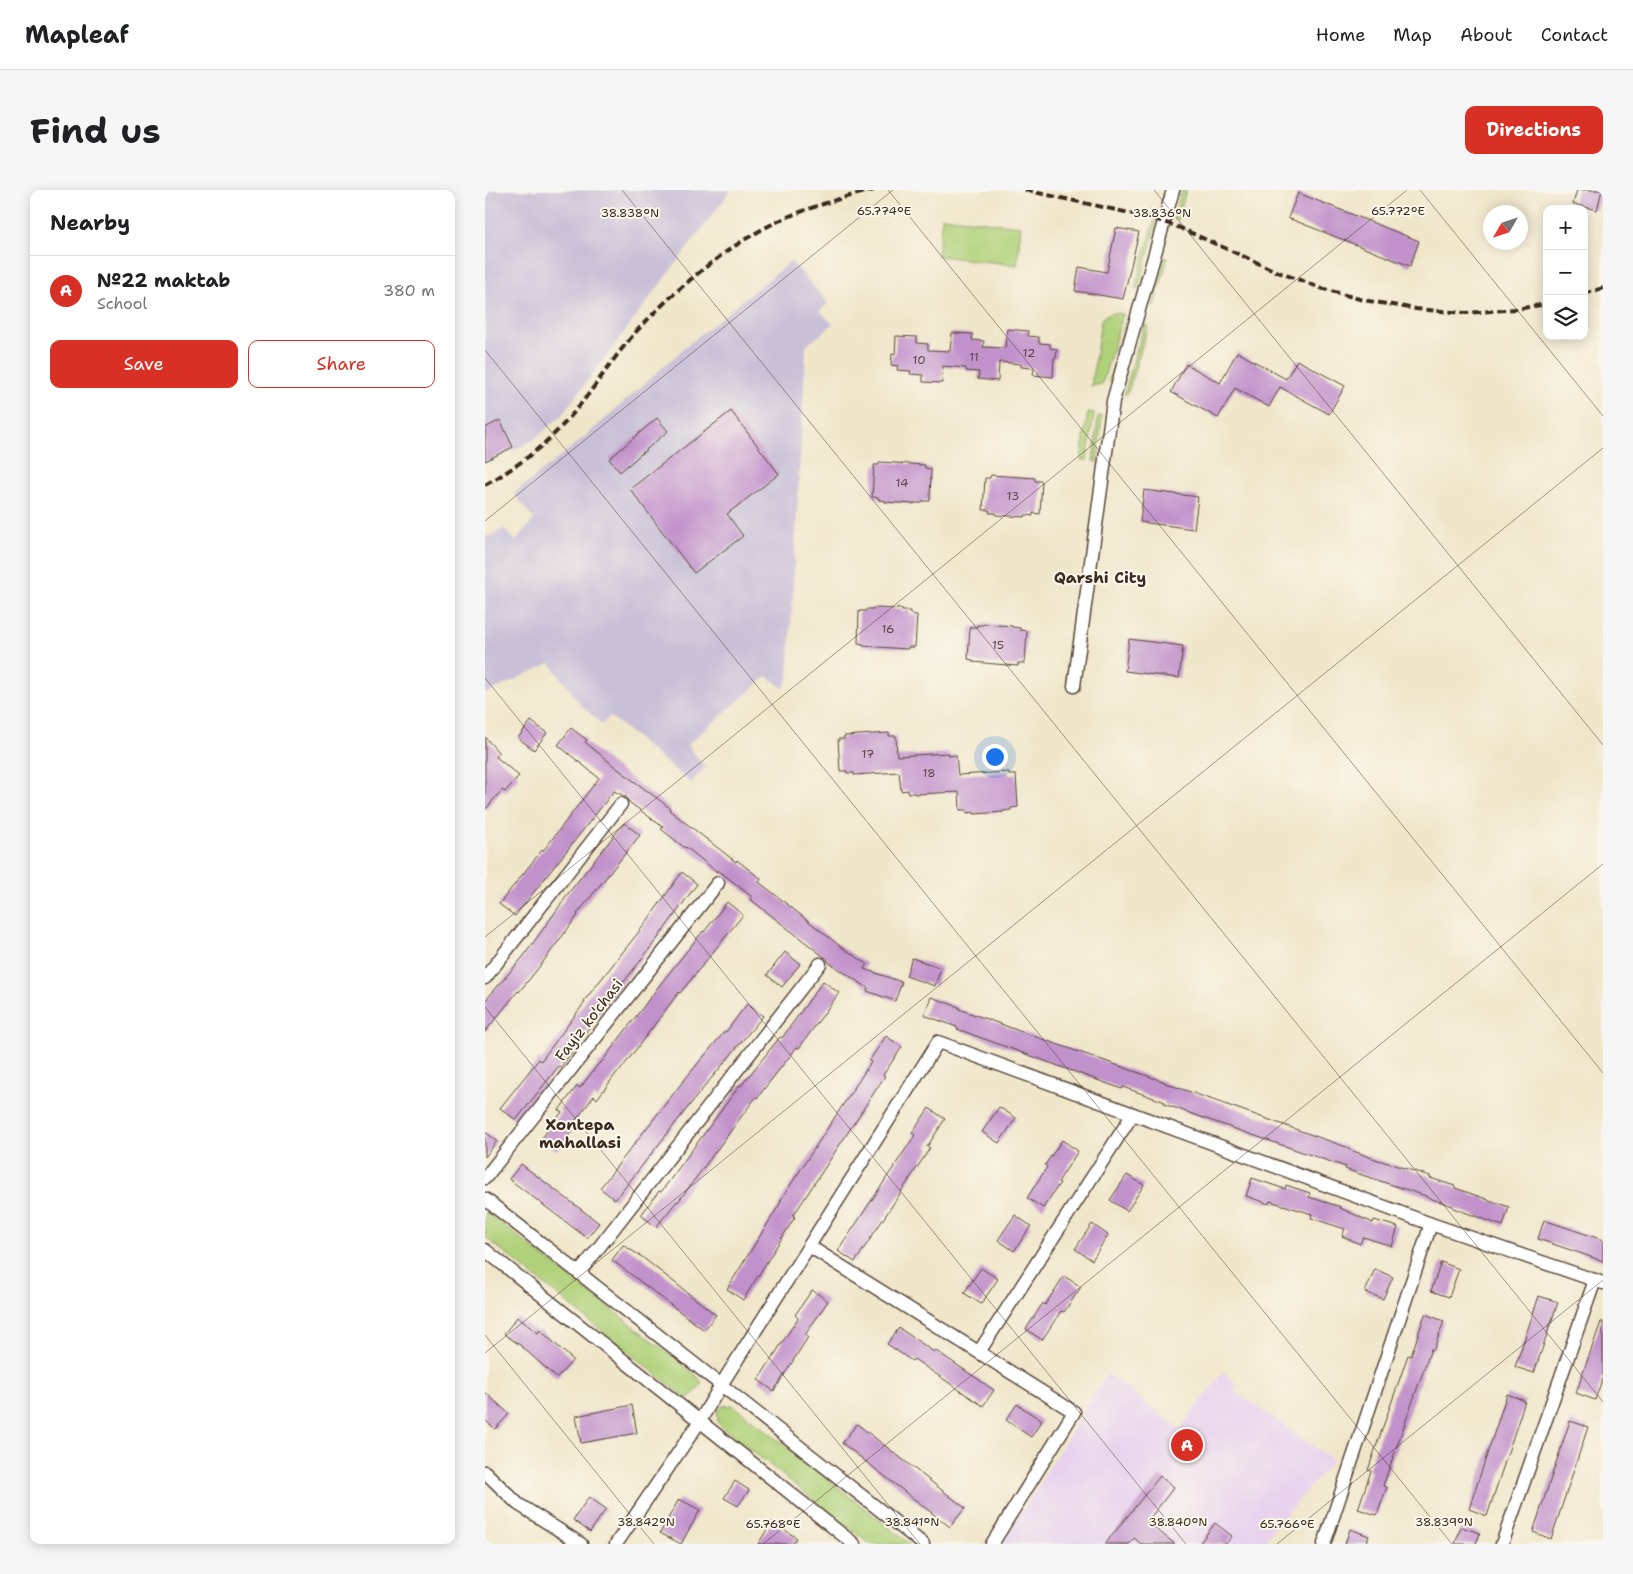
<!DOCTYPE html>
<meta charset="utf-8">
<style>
:root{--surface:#fff;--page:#f6f6f6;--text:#202124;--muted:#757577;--line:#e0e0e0;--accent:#d93025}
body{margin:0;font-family:"Shantell Sans",sans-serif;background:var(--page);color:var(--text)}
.controls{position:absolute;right:15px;top:15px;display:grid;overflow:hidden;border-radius:10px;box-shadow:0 2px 12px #0003}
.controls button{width:45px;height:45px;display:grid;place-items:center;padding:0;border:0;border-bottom:1px solid var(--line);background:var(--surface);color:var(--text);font:25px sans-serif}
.compass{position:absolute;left:998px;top:15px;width:45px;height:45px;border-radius:50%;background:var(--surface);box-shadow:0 2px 12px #0003;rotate:231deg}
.you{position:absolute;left:509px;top:566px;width:18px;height:18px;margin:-12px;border:4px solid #fff;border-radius:50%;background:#1a73e8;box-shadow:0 0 0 8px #1a73e833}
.badge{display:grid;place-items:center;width:32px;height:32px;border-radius:50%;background:var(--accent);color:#fff;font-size:16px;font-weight:700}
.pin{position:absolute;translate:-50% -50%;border:2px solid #fff;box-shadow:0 1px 5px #0006}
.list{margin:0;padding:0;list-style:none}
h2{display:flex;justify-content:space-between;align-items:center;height:65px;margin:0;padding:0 20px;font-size:21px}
h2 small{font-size:16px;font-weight:400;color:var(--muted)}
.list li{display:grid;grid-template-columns:32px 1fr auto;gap:15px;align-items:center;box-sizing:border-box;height:70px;padding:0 20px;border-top:1px solid var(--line)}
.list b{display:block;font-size:19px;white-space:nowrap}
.list p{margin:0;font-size:16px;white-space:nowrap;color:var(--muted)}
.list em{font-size:16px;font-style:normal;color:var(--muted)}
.actions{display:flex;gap:10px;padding:15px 20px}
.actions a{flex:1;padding:11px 0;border:1px solid var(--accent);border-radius:10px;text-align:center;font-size:18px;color:var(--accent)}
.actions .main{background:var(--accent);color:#fff}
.icon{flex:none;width:28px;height:28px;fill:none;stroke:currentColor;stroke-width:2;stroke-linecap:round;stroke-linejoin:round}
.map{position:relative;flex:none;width:1118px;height:1354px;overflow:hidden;border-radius:10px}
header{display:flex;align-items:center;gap:30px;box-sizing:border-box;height:70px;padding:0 25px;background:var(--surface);border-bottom:1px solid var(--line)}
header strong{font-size:24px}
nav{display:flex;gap:28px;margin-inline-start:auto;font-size:18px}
.intro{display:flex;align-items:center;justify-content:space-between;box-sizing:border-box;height:120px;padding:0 30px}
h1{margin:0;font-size:35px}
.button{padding:12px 22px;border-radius:10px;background:var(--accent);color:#fff;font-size:18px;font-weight:700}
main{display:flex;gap:30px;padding:0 30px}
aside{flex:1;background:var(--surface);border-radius:10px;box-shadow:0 2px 12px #0003}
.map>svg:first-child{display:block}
</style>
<header>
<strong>Mapleaf</strong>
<nav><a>Home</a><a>Map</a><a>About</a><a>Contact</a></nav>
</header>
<div class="intro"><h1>Find us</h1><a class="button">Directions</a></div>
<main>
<aside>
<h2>Nearby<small></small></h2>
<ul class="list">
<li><span class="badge">A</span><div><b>№22 maktab</b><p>School</p></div><em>380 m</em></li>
</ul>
<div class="actions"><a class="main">Save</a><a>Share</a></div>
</aside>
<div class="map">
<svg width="1118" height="1354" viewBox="0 0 1118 1354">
<rect width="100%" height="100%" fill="#fbf7ec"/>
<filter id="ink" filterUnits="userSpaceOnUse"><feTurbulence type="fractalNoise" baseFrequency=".02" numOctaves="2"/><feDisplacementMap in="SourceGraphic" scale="10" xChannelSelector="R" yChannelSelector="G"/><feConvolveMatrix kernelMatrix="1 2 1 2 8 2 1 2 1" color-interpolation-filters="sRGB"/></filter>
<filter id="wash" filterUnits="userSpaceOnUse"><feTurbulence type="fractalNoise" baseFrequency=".0096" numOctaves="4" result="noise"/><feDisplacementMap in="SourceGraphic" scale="20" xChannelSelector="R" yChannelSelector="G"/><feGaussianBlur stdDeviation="1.12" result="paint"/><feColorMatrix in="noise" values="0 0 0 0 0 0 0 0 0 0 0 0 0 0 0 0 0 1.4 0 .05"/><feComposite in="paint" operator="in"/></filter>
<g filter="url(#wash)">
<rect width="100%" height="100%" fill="#f0e6ca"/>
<polygon fill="#e8d2ee" points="738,1182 753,1195 748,1200 848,1270 776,1354 517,1354 622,1184 695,1239"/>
<g fill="#c9bfd7">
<polygon points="0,0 246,0 76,226 48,250 0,274"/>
<polygon points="306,71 343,113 335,121 348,134 321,156 303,488 298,498 282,486 202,555 220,577 206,593 125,526 117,534 96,515 65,473 0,504 0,348 19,339 31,351 49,329 29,304 103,244 205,153"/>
</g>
<g fill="#b0d179" stroke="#767e4c">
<polygon points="697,0 701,0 693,30 688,28"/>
<polygon points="457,27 536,36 532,75 453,66"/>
<polygon points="669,31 672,32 654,98 650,98"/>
<polygon points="680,67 683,68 669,117 667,117"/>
<polygon points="628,123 638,124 617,194 606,196 616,131 618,127"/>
<polygon points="640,134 644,134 627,191 624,191"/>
<polygon points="659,135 663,136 643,202 639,205"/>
<polygon points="603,222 609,223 602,270 596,270"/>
<polygon points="613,226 617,226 612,272 608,271"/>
<polygon points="0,1021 211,1185 217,1193 207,1206 201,1208 0,1047"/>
<polygon points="248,1215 425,1354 385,1354 238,1238 233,1233 232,1222 237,1216"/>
</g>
<g id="blocks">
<g fill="#c191cb">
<polygon points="1092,0 1117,0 1112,20 1088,14"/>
<polygon points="813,3 934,51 925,76 803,28"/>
<polygon points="631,38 654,42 638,109 590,101 594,77 622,82"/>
<polygon points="522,139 543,141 543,146 554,147 554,153 565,154 565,158 572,159 571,168 569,168 568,187 548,185 549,178 536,177 536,174 514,172 513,191 493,189 494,182 481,181 481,178 458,176 457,193 438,192 438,185 425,184 426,181 412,180 413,176 406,175 407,164 410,165 411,146 432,147 432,153 443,154 443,160 465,161 467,143 488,144 487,150 499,151 498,157 517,158 520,158"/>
<polygon points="752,162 801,189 812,170 860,196 844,224 795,197 784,217 750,198 733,228 686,202 701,174 735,193"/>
<polygon points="246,221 294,284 242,324 258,346 209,383 145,299"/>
<polygon points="172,228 183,241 135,282 124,269"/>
<polygon points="15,230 28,257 0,271 0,238"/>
<polygon points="395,272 440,275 440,278 446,279 445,311 438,311 437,313 429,313 429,314 400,312 401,311 394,310 394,308 387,307 389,275 394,275"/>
<polygon points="506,285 550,288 550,291 557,291 555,324 548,323 548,326 540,325 540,327 511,325 511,323 504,323 505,320 498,320 500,288 505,288"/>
<polygon points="659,300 713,307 709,339 655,332"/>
<polygon points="388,418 417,419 417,421 425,421 425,424 432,425 430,457 423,457 423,459 378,456 378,454 373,453 374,421 381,421 382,419 388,419"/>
<polygon points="499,434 527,436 527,437 535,438 535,440 542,441 540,473 533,473 533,476 488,472 488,470 483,469 485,437 492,437 492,435 498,435"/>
<polygon points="644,449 698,456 694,488 640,481"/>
<polygon points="46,531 62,543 49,560 33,548"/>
<polygon points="86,538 102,550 100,552 129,576 185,618 184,620 251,672 252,670 276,689 274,692 355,756 382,774 379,779 417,792 410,811 382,801 383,798 343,772 343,770 265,709 267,707 233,680 232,682 201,657 200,658 176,639 178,637 144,612 141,607 129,601 30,726 14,714 57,660 58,661 114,588 73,555"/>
<polygon points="404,543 404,546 411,546 412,566 464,563 464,566 471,565 473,585 524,582 524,585 531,585 533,617 526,618 526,620 518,621 518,622 489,624 489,622 482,623 482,620 475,620 474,602 430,604 430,603 423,603 423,600 416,601 414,582 369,585 369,583 362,583 362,581 355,581 353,549 359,549 359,546"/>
<polygon points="0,547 14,563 10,566 34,586 20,602 17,600 0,620"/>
<polygon points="139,633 155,645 92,724 93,725 55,776 34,802 33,801 0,842 0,811 38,767 79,710 78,710"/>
<polygon points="197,682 212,694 173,748 113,825 76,877 74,876 31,930 15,918 54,869 56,871 100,812 99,811 160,734"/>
<polygon points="242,712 258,725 195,803 194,802 134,882 133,881 112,909 109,906 88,934 91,936 72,960 57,948 77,922 74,920 92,896 95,898 115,872 116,873 177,792 218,741 219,742"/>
<polygon points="300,762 315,774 297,797 282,785"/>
<polygon points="427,768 456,778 450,796 421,786"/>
<polygon points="338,791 354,803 314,858 312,857 272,908 271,907 193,1012 192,1011 171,1037 156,1025 174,1001 176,1002 255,895 256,896 295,847 297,848"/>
<polygon points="446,807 474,817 474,819 540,843 680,892 680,893 864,958 863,959 890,969 945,986 945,988 970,996 970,998 1024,1017 1018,1036 968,1018 968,1016 941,1007 941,1006 889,989 860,979 861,977 750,939 679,914 680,912 638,897 637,899 472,839 472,837 439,825"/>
<polygon points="262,814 278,826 215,902 130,1010 115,998 196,894 240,841 241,842"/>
<polygon points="401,846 417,857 398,885 400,886 308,1026 310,1027 258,1110 242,1099 296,1012 295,1011 386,872 384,871"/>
<polygon points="514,917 531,928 514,953 497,942"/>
<polygon points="444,918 460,929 442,957 445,958 370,1072 353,1061 430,945 427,943"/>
<polygon points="0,942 12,951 0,967"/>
<polygon points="577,950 593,961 573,992 575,993 558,1018 542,1008 562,977 560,975"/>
<polygon points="36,974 114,1033 102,1048 24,989"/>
<polygon points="642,985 659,995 642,1021 625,1010"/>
<polygon points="767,988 800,999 801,995 825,1003 824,1007 856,1017 855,1018 888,1033 889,1030 913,1037 907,1056 878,1047 875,1054 857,1046 860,1039 826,1028 827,1024 785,1011 784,1014 761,1006"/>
<polygon points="530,1025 546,1036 529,1061 513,1050"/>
<polygon points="1059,1030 1118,1050 1118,1071 1053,1049"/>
<polygon points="607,1034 623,1045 607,1070 590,1059"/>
<polygon points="138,1055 157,1067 231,1125 219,1140 127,1070"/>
<polygon points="956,1072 974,1079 964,1107 946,1101"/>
<polygon points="496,1078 513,1089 496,1114 479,1103"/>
<polygon points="890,1079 908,1087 898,1109 880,1102"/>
<polygon points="579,1086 596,1097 579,1122 576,1121 557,1150 541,1139 558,1113 560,1115"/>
<polygon points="327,1100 343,1111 320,1145 323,1147 289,1201 273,1190 313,1128 310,1125"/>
<polygon points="1054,1106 1073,1112 1049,1183 1030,1177"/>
<polygon points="940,1124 959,1131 949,1159 946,1159 898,1296 902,1297 892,1325 873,1319 886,1281 883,1280 923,1165 926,1166"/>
<polygon points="32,1127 53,1143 55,1140 88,1170 72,1188 35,1155 19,1144"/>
<polygon points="1116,1132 1118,1132 1118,1187 1110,1210 1091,1203"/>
<polygon points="414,1138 449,1162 450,1160 509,1200 498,1216 429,1169 427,1171 402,1154"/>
<polygon points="0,1202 24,1224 10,1239 0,1230"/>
<polygon points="1022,1204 1040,1211 1002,1326 984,1319"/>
<polygon points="532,1214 557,1231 546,1247 521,1230"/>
<polygon points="147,1215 152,1243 96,1253 91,1226"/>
<polygon points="1085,1231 1103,1237 1066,1349 1048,1342"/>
<polygon points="372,1234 480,1318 465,1337 357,1253"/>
<polygon points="675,1286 689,1297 662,1332 690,1354 656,1354 649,1348 644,1354 620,1354"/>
<polygon points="250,1291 264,1300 253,1316 239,1308"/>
<polygon points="104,1307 121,1319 105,1342 88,1330"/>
<polygon points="194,1309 215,1320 196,1354 175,1343"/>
<polygon points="287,1332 312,1348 307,1354 273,1354"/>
<polygon points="730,1333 747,1346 741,1354 714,1354"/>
<polygon points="976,1337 995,1343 991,1354 970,1354"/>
<polygon points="865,1339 884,1346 881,1354 860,1354"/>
</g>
</g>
</g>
<g filter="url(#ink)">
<use href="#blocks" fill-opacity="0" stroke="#564638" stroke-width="1"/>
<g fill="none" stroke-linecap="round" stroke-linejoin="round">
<defs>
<g id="street">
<polyline points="589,496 628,211 688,0"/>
<polyline points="0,788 136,614"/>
<polyline points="0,988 233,693"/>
<polyline points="0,1009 438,1354"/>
<polyline points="324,1056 589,1222 507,1354"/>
<polyline points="0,1060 369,1354"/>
<polyline points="94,1083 335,774"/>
<polyline points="494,1162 648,924"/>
<polyline points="0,1282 33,1314 96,1354"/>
<polyline points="131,1354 215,1231 236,1195 453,852 946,1034 1118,1093"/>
<polyline points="839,1354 946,1034"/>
<polyline points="1017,1354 1110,1090"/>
</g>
</defs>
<use href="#street" stroke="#564638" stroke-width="15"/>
<use href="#street" stroke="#fff" stroke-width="12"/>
<g stroke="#3b2a1e" stroke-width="4" stroke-dasharray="8 4" stroke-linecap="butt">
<polyline points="540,0 667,28 693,37 793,82 839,99 878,110 931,119 981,123 1032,119 1062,114"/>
<polyline points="1099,104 1118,98"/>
<path d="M 0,295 C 34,276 65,252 90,221 C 111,196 128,168 150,143 C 191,98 252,46 310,24 C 336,14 362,6 389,0"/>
</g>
</g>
</g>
<path fill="none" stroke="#3b2a1e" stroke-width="1" stroke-opacity="0.45" d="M 137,0 L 1118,1212M 403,0 L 1118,883M 669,0 L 1118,555M 935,0 L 1118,226M 0,160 L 967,1354M 0,331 L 408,0M 0,488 L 701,1354M 0,747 L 922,0M 0,817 L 435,1354M 0,1145 L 169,1354M 0,1163 L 1118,258M 278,1354 L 1118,674M 792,1354 L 1118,1090"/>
<g text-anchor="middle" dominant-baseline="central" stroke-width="4" stroke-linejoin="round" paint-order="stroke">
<g font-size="12" fill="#5c4449">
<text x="544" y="163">12</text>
<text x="489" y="167">11</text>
<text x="434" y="170">10</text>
<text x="417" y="293">14</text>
<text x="528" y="306">13</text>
<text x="403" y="439">16</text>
<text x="513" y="455">15</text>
<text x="383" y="564">17</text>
<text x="444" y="583">18</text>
</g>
<g font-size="15" fill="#3b2a1e" stroke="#fbf7ec">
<text transform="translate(104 830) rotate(-52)">Fayiz ko'chasi</text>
</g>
<g font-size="16" font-weight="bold" fill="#3b2a1e" stroke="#fbf7ec">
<text x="615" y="387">Qarshi City</text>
<text x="95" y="934">Xontepa<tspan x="95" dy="18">mahallasi</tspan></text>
</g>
</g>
<g font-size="12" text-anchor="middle" fill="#3b2a1e" stroke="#fbf7ec" stroke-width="4" stroke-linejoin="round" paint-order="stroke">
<text x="399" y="25">65.774°E</text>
<text x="913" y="25">65.772°E</text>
<text x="145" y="27">38.838°N</text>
<text x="677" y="27">38.836°N</text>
<text x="161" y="1336">38.842°N</text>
<text x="427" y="1336">38.841°N</text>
<text x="693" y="1336">38.840°N</text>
<text x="959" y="1336">38.839°N</text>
<text x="288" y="1338">65.768°E</text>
<text x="802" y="1338">65.766°E</text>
</g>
</svg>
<div class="controls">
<button>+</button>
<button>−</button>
<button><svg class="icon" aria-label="layers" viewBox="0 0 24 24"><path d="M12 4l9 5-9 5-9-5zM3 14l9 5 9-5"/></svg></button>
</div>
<svg class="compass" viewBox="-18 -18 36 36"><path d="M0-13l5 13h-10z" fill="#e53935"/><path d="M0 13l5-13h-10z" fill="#757577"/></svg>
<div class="you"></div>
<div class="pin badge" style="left:702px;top:1255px">A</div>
</div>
</main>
